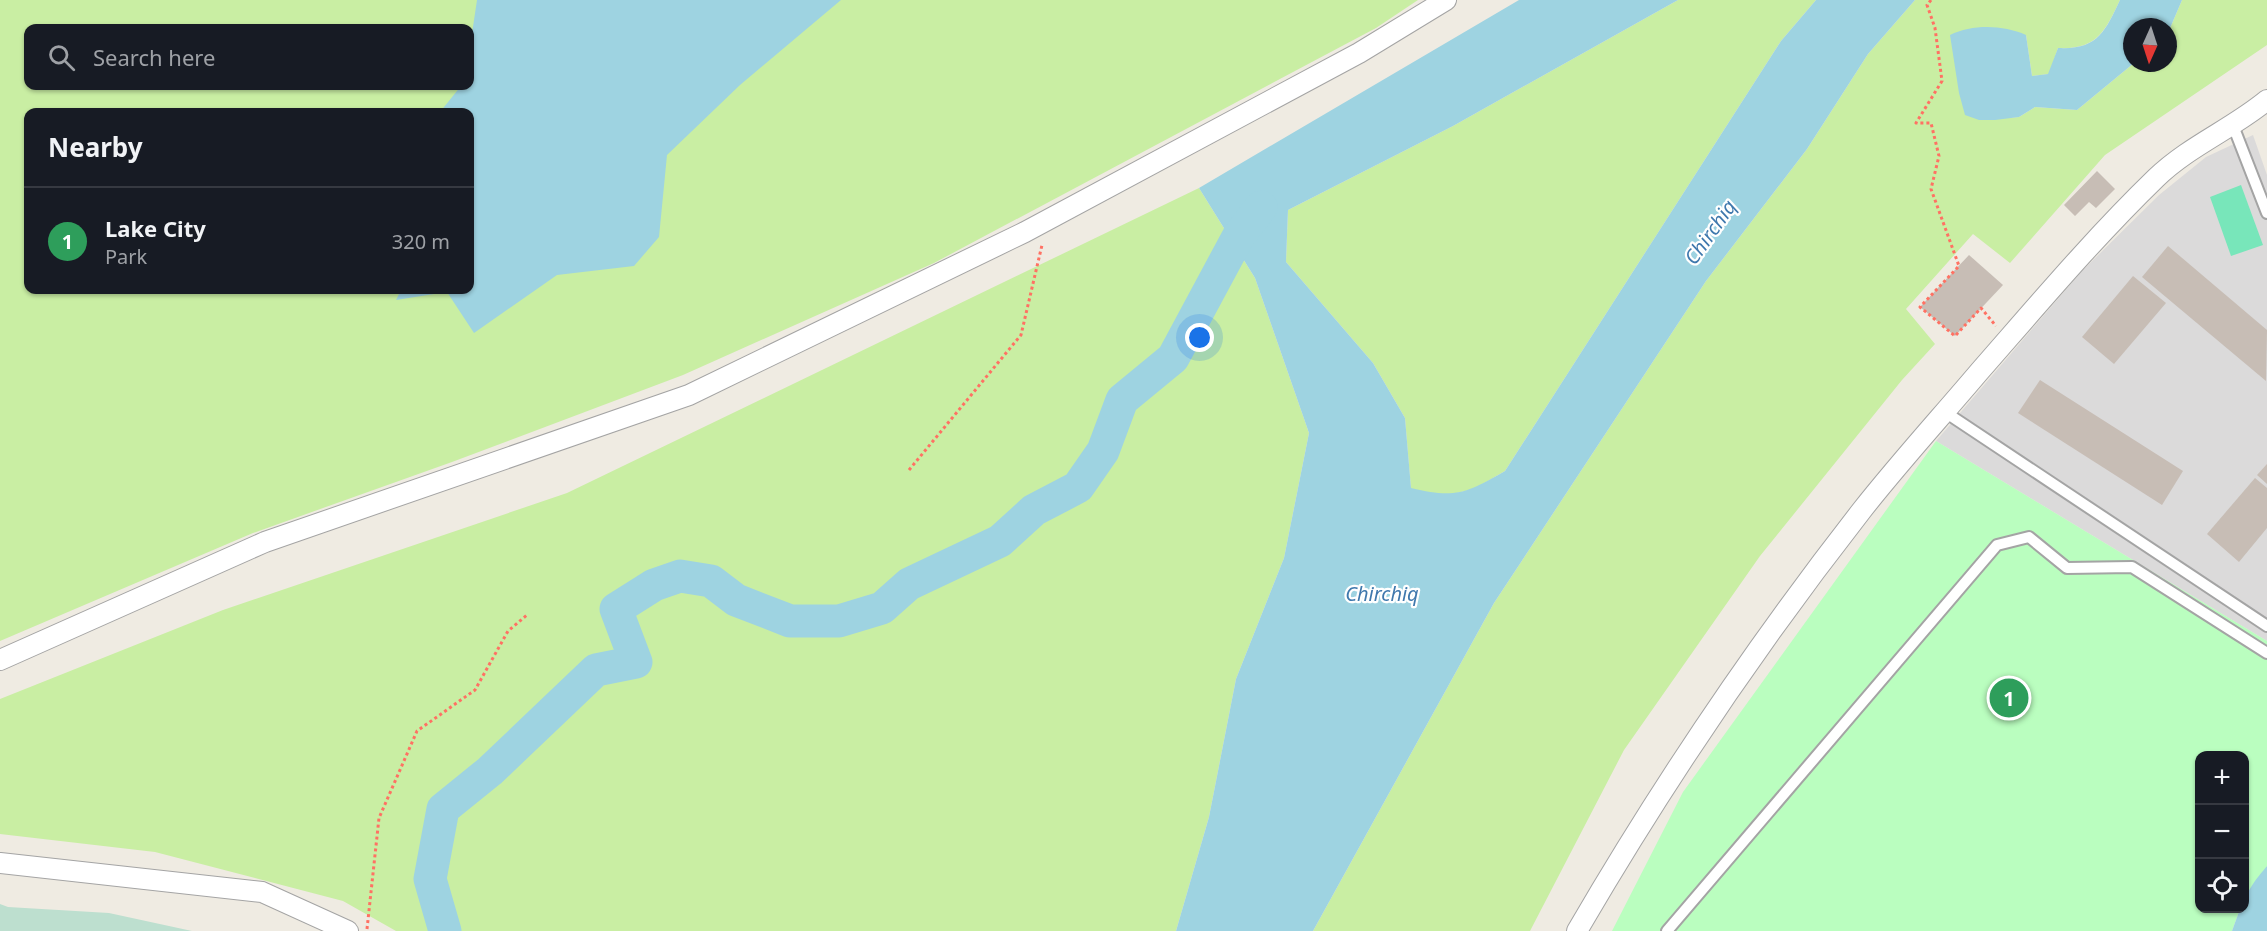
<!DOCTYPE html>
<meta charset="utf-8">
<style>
:root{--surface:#171b24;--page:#242831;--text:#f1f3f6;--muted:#9ea1a6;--line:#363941;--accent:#df8689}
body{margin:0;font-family:"Noto Sans",sans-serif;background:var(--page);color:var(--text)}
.controls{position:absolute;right:18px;bottom:18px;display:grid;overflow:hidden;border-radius:12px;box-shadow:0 2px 4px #0004}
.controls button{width:54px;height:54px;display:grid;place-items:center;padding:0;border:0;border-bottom:2px solid var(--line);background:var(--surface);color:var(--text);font:30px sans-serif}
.compass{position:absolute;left:2123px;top:18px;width:54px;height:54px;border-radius:50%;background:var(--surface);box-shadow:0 2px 4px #0004;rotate:183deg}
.you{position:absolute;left:1200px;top:338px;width:21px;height:21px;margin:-15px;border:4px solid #fff;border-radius:50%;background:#1a73e8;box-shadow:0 0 0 9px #1a73e833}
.badge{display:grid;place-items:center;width:39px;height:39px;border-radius:50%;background:var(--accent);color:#fff;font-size:20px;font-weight:700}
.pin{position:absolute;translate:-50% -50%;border:3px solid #fff;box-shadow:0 2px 6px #0006}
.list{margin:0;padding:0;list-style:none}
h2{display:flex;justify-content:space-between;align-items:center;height:78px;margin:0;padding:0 24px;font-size:26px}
h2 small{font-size:20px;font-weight:400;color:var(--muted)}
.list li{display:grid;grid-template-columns:39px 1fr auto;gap:18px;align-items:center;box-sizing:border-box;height:108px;padding:0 24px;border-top:2px solid var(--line)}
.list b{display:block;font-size:22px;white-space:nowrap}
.list p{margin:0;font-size:20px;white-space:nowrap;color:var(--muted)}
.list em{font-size:20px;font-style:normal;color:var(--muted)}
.icon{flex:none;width:33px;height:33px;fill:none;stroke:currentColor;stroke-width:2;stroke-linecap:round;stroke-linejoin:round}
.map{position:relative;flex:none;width:2267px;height:931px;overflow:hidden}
.search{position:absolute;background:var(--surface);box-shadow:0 2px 4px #0004;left:24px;top:24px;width:450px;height:66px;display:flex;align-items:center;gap:15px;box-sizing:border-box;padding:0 21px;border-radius:12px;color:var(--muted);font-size:22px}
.panel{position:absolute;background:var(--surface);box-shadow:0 2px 4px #0004;left:24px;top:108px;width:450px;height:186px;border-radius:12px}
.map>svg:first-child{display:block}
</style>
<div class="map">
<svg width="2267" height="931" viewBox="0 0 2267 931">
<rect width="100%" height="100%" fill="#efebe2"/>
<polygon fill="#dbdada" points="2253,135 2267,175 2267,641 1936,441 2081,272 2159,195 2206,157"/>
<g fill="#c9eea3" fill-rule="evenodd">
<path d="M 0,0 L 1418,0 L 1376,28 L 934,263 L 683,375 L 452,462 L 253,533 L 0,641 ZM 28,28 L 470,28 L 470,86 L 28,86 ZM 28,112 L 470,112 L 470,290 L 28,290 Z"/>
<polygon points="1678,0 1816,0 1781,41 1505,471 1474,489 1444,496 1411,489 1405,418 1373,363 1286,262 1288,210 1453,126"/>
<path d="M 1915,0 L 2120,0 C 2105,32 2096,50 2058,48 L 2049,74 L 2032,76 L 2026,35 L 1979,120 L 2019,117 L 2035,107 L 2077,110 L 2134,63 L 2168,63 L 2168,33 L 2182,0 L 2267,0 L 2267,45 L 2105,155 L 2010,263 L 1973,234 L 1906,309 L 1935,344 L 1902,380 L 1760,556 L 1624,750 L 1530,931 L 1313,931 L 1494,603 L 1706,281 L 1807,149 L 1868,54 Z"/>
<polygon points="1199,188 1255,278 1309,433 1284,558 1236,679 1209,817 1176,931 396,931 343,901 155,852 0,834 0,699 223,610 567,493"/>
</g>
<polygon fill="#bddfcf" points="0,904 8,907 109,913 192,931 0,931"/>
<polygon fill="#bafebf" points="1936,441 2267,641 2267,866 2245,900 2244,756 2200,756 2200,908 2240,909 2232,931 1612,931 1683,792"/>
<polygon fill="#78e6ba" points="2241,185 2263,245 2231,256 2210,197"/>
<g fill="#9ed3e1">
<polygon points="477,0 841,0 740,85 667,155 659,237 634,266 557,275 474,333 447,292 396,300 401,290 470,290 470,112 440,112 461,86 470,86 470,47"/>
<path d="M 1519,0 L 1678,0 L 1453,126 L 1288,210 L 1286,262 L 1373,363 L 1405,418 L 1411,488 C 1455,499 1467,493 1505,471 L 1781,41 L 1816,0 L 1915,0 L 1868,54 L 1807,149 L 1706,281 L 1494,603 L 1313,931 L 1176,931 L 1209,817 L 1236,679 L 1284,558 L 1309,433 L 1255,278 L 1199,188 Z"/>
<path d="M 2120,0 L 2182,0 L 2168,33 L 2168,27 L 2132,27 L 2134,63 L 2077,110 L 2035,107 L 2019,117 L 1995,120 L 1979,120 L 1965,115 L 1959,93 L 1950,35 C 1973,24 2003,25 2026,35 L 2032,76 L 2048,74 L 2058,48 C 2097,50 2105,32 2120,0 Z"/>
<path d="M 2267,866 L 2267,931 L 2232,931 L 2240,909 L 2244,908 C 2244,893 2257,878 2267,866 Z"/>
</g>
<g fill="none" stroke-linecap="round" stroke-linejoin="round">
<polyline stroke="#9ed3e1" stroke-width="33" points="445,931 430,879 443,809 490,771 596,670 636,662 616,609 654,585 680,576 711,581 736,600 790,621 839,621 882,608 909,584 1000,541 1034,510 1078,487 1103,451 1122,400 1173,358 1238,237 1261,207"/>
</g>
<g fill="#c7bdb5">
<polygon points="2097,171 2115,189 2096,208 2089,202 2075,216 2064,205"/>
<polygon points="2168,246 2267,330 2266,381 2142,277"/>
<polygon points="1969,255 2003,285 1955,336 1920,307"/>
<polygon points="2133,276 2166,303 2114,364 2082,337"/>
<polygon points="2040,380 2183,471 2162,505 2018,413"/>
<polygon points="2267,464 2267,484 2257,475"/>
<polygon points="2255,478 2267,488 2267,528 2239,562 2207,534"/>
</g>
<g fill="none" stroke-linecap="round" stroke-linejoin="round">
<defs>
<g id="service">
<polyline points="2232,123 2267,213"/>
<polyline points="1945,412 2267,626"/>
<polyline points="1667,931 1997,545 2029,537 2067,568 2132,567 2267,653"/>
</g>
<g id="minor">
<polyline points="0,660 265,542 689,395 1025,232 1359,53 1446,0"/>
<polyline points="0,863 262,892 348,931"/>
<path d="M 1577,931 C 1662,785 1758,643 1862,510 C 1899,463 1940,418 1979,372 C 2036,307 2093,239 2156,178 C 2189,146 2232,129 2267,100"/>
</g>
</defs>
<use href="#service" stroke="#a4a4a4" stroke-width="14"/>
<use href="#minor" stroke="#a4a4a4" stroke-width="22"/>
<g stroke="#ff7163" stroke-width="3" stroke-dasharray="3 3" stroke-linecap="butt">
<polyline points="1931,0 1927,5 1935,28 1942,81 1916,123 1931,123 1939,156 1931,189 1959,266 1920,307 1955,336 1981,308 1996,326"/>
<polyline points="909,470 1021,335 1042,245"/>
<polyline points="367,929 379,818 417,731 475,690 508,631 527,615"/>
</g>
<use href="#service" stroke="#fff" stroke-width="10"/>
<use href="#minor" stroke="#fff" stroke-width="20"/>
</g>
<g text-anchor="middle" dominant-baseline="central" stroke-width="4.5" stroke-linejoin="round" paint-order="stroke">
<g font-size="20" font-style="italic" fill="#3f78ad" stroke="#fff">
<text transform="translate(1710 232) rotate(-55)">Chirchiq</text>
<text x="1382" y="593">Chirchiq</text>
</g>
</g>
</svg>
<div class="controls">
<button>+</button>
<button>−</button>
<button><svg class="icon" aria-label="locate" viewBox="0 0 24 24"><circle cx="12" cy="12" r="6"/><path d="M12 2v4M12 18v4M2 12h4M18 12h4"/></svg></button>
</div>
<svg class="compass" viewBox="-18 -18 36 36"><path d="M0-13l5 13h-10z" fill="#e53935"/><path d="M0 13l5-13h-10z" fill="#9ea1a6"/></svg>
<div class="you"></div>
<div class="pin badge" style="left:2009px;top:698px;background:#2e9e5b">1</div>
<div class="search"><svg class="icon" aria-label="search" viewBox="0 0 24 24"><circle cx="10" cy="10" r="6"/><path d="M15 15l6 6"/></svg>Search here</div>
<section class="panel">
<h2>Nearby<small></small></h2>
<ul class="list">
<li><span class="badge" style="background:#2e9e5b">1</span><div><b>Lake City</b><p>Park</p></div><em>320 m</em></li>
</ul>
</section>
</div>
